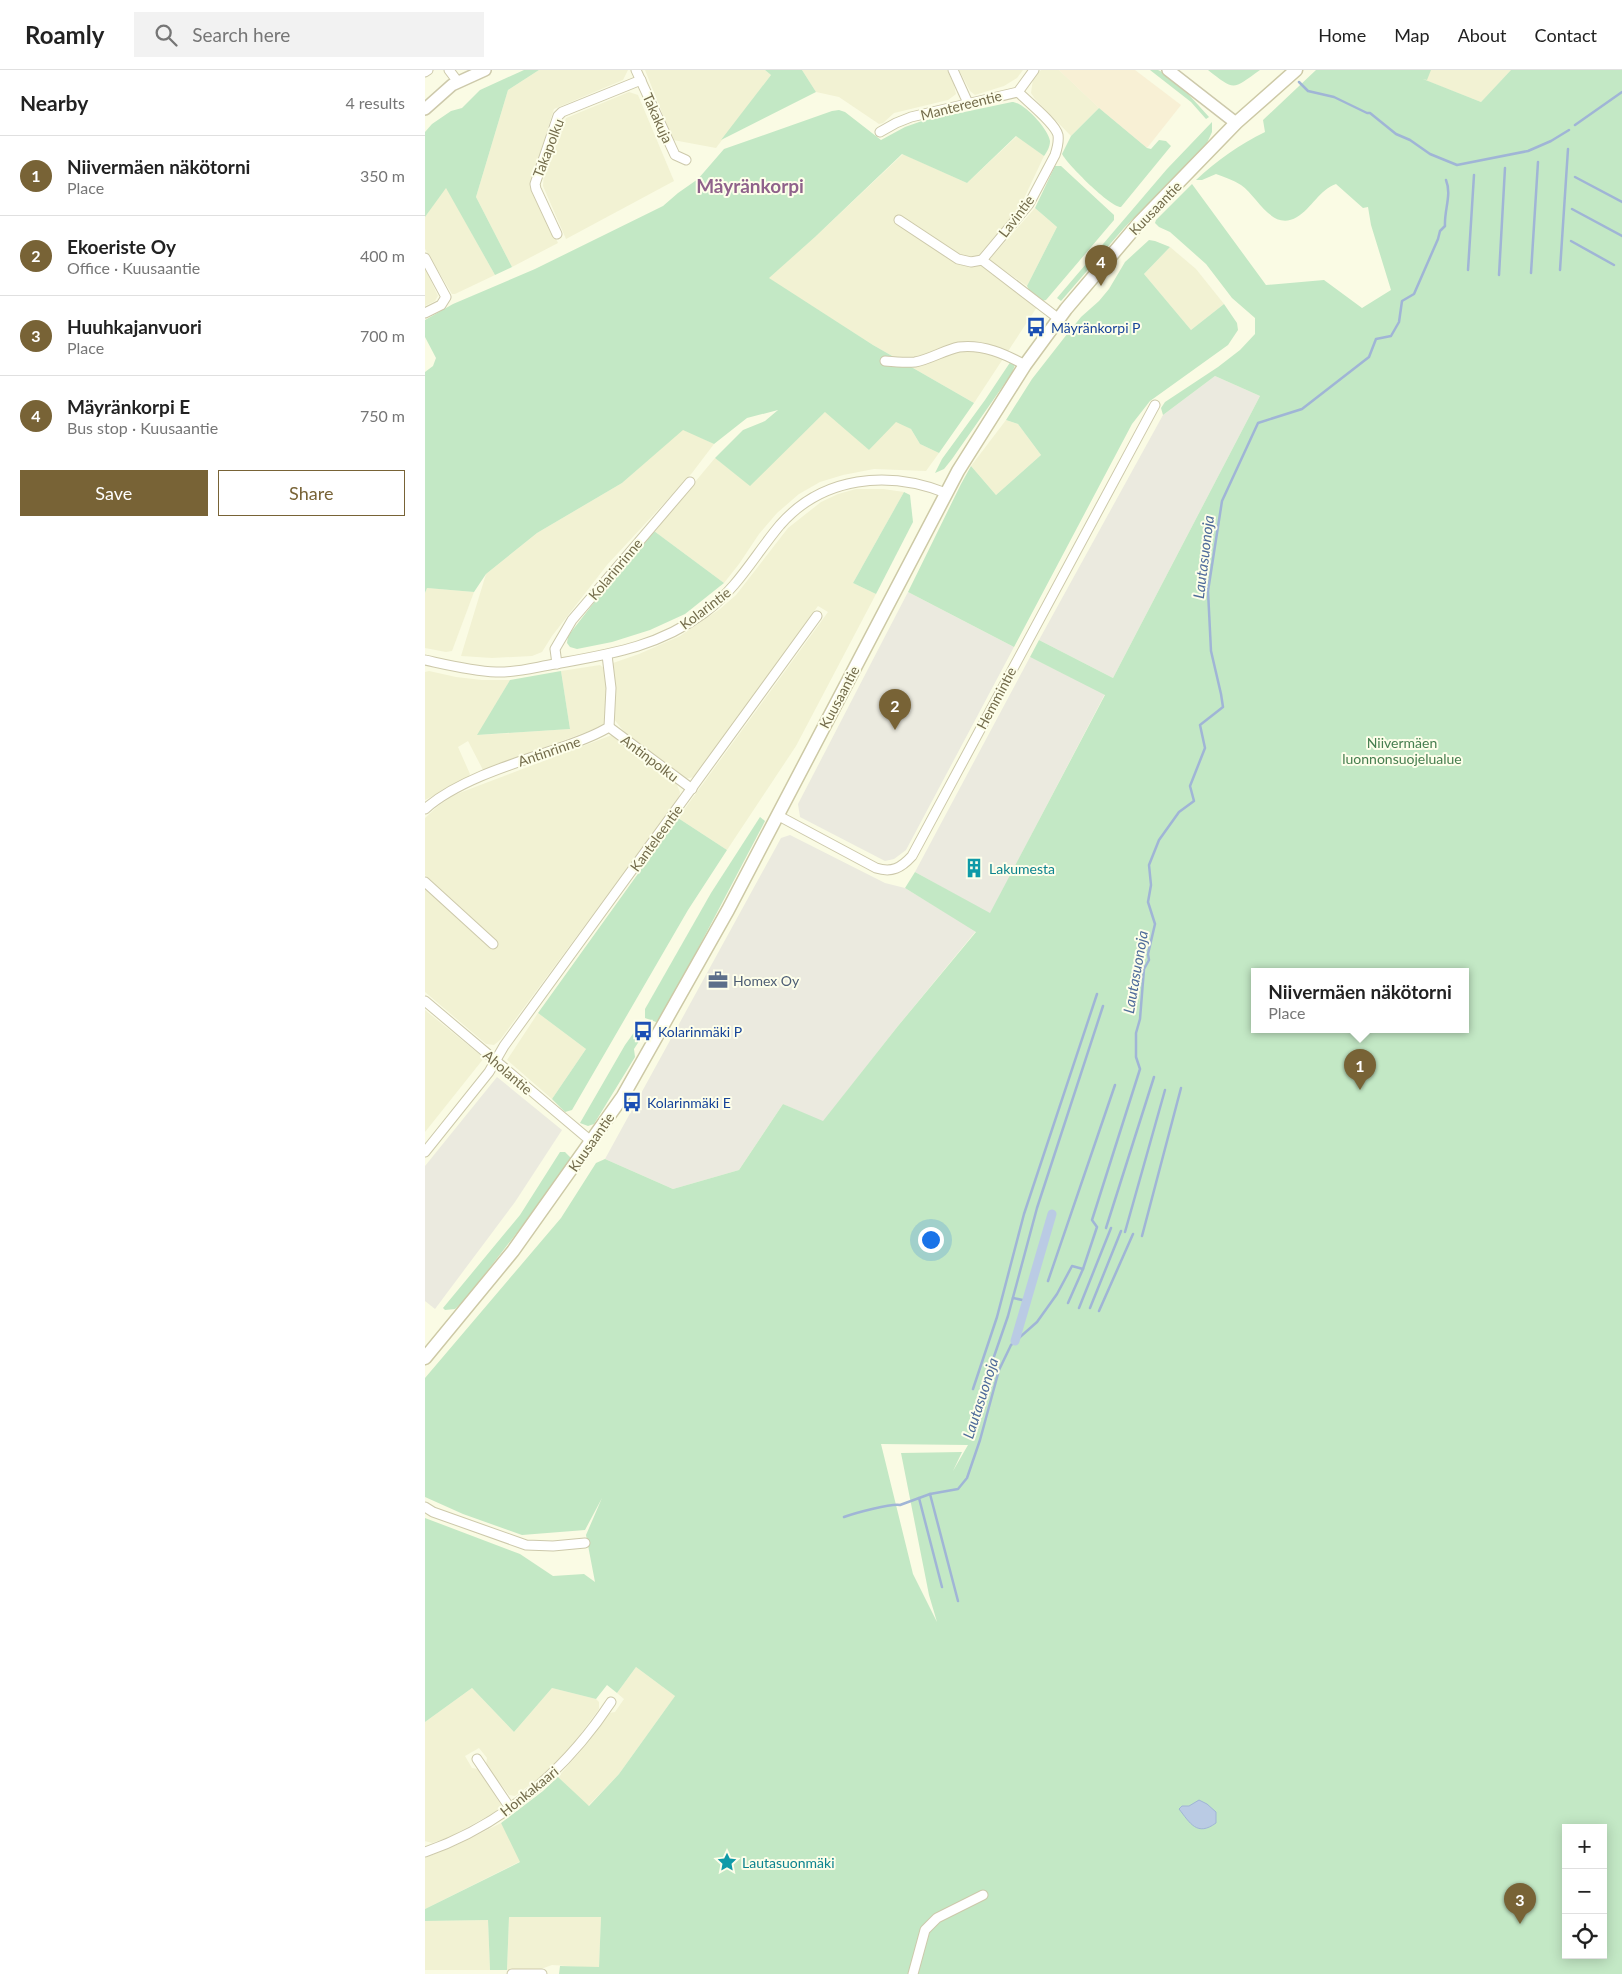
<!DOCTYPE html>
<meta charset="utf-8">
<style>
:root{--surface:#fff;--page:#f2f2f2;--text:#222;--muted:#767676;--line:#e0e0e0;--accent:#786336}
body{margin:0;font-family:Lato,sans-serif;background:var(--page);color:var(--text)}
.controls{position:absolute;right:15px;bottom:15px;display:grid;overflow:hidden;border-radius:0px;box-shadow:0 2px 12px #0003}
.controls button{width:45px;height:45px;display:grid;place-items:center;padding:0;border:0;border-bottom:1px solid var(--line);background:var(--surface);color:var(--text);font:25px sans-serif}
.you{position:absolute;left:505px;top:1169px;width:18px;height:18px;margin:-12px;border:4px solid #fff;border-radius:50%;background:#1a73e8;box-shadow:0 0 0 8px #1a73e833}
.badge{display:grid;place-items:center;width:32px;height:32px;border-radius:50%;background:var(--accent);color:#fff;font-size:16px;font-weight:700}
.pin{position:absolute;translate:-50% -41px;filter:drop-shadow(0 1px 2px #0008)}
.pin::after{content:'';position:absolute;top:26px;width:18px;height:15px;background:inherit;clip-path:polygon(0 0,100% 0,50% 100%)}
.popup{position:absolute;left:826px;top:898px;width:218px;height:65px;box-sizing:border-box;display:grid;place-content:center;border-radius:0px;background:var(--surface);filter:drop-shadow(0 1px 4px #0005);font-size:16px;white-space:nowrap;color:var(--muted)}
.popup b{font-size:19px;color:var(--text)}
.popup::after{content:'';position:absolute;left:50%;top:100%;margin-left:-10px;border:10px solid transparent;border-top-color:var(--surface)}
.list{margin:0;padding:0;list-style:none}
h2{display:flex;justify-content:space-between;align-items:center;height:65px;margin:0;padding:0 20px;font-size:21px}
h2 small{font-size:16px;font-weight:400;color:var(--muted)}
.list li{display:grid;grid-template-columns:32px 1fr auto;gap:15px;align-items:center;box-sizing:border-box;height:80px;padding:0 20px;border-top:1px solid var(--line)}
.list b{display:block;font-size:19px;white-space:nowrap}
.list p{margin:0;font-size:16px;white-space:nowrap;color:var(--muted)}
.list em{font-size:16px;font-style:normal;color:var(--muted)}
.actions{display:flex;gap:10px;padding:15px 20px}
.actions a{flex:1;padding:11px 0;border:1px solid var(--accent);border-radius:0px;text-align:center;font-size:18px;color:var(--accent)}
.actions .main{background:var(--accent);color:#fff}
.icon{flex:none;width:28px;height:28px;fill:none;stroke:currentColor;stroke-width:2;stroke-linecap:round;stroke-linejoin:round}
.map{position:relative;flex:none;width:1197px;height:1904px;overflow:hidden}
header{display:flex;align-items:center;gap:30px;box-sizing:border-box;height:70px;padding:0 25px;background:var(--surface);border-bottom:1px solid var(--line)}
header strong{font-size:24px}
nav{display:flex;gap:28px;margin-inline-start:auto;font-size:18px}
.search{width:350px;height:45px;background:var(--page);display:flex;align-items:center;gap:12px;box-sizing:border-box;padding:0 18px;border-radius:0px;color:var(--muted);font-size:19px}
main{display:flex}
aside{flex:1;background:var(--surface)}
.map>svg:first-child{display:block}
</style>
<header>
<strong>Roamly</strong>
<div class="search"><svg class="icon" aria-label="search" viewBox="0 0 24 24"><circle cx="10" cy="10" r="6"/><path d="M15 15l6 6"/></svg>Search here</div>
<nav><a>Home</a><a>Map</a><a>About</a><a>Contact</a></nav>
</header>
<main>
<aside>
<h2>Nearby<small>4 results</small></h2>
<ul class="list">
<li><span class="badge">1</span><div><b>Niivermäen näkötorni</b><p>Place</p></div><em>350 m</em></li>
<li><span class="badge">2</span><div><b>Ekoeriste Oy</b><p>Office · Kuusaantie</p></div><em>400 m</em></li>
<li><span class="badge">3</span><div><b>Huuhkajanvuori</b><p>Place</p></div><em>700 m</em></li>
<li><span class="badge">4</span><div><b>Mäyränkorpi E</b><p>Bus stop · Kuusaantie</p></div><em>750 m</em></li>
</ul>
<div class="actions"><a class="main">Save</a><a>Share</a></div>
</aside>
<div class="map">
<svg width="1197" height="1904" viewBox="0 0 1197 1904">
<rect width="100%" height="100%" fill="#fafbe4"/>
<g fill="#f2f2d3">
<polygon points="114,0 203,0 198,10 129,39 105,114 133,173 87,197 51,127 83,20"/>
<polygon points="220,0 340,0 346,5 291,78 248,70"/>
<polygon points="377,0 522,0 529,15 531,24 523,30 469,43 458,53 454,54 414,27 391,22"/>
<polygon points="534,0 598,0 592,8 579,16 550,25 545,21"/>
<polygon points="616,0 634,0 674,38 646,66 610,29 606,23 608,9"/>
<polygon points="974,0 1086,0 1056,32"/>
<polygon points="204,22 213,25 249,111 141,169 118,116 119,102 141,48"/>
<polygon points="592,66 619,86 595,137 553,186 554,194 612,237 549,333 448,275 343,208 390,167 478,84 542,113"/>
<polygon points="21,117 70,205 30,224 27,224 0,179 0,147"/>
<polygon points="610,138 632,157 602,216 564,190"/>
<polygon points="745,177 771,199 799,234 766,260 719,204"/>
<polygon points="0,198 13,226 10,231 0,236"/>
<polygon points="401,341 444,380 471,350 486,359 495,374 514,383 501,401 449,399 418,405 395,412 374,424 352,443 334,464 314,494 299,513 229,461 290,388 325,415"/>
<polygon points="581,350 593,354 616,385 571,425 546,396"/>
<polygon points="258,359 289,374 267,403 182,495 127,566 117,582 107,586 67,588 36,586 61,504 112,463 197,413"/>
<polygon points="431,419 458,419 479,422 428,513 451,524 371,676 302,780 253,748 403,542 393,536 269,707 260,709 205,669 188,648 188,593 214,584 255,566 295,539 311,525 363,458 396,432 413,424"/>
<polygon points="2,518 49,522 27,581 21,582 0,578 0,523"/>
<polygon points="175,595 180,599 182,646 180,653 175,657 58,700 43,671 33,677 45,704 43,708 0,730 0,602 4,601 31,607 57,610 85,610 53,665 145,659 136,601"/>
<polygon points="187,665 195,673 251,713 255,722 254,728 75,970 69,975 61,974 0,922 0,819 68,879 73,872 0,805 0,748 13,736 29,725"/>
<polygon points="0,940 59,988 0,1062"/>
<polygon points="113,943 161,979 127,1029 82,990"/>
<polygon points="211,1597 250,1626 194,1704 163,1736 133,1707 162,1674 184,1643 190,1642 199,1629 192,1623"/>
<polygon points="47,1618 89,1662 127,1618 171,1629 174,1632 174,1639 148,1674 126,1699 90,1726 84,1725 61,1695 62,1688 54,1678 40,1686 47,1698 53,1699 76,1735 70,1742 25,1767 7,1773 0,1771 0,1652"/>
<polygon points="76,1753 96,1791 0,1839 0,1788 36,1773"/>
<polygon points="84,1847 176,1847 174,1898 127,1895 116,1899 82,1900"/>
<polygon points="63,1850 65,1900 0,1900 0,1851"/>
</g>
<polygon fill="#f8f0d5" points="634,0 710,0 756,35 722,78 674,38"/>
<g fill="#ebeadf">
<polygon points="790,306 835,326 688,608 614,570 738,345"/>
<polygon points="483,522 589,577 481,780 469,789 460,791 375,747 373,734"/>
<polygon points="605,587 680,624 565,844 490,802"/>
<polygon points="365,765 460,813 480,818 551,861 473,956 398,1052 358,1034 314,1100 248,1119 180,1089 356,768"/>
<polygon points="72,1007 137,1060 90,1132 10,1239 0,1231 0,1096"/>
</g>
<g fill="#c3e8c5" fill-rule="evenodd">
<polygon points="99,0 114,0 83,20 51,127 87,197 70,205 21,118 0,147 0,62 7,54 26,41 37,38 55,20"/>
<polygon points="340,0 377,0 391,22 296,70 346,5"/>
<polygon points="725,0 733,0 737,2 765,26 784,47 781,49 766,32"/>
<path d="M 783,0 L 835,0 C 807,20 810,21 783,0 Z"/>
<path d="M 891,0 L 1006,0 L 1002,10 L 998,9 L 1056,32 L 1086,0 L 1197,0 L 1197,1904 L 134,1904 L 135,1896 L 174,1897 L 176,1847 L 84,1847 L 82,1900 L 65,1900 L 63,1850 L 0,1851 L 0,1839 L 95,1792 L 76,1753 L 118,1721 L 133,1707 L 164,1736 L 194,1704 L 250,1626 L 211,1597 L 192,1623 L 182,1615 L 171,1629 L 127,1618 L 89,1662 L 47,1618 L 0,1652 L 0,1448 L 95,1484 L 128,1506 L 159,1504 L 170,1512 L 161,1465 L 177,1428 L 160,1460 L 97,1465 L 38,1444 L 0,1427 L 0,1308 L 136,1148 L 171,1093 L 180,1089 L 248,1119 L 314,1100 L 358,1034 L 398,1051 L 473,956 L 551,862 L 480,818 L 490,802 L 565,843 L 680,625 L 605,587 L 614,570 L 688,608 L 835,326 L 790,306 L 738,345 L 736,338 L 740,332 L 793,297 L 815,280 L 830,264 L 830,248 L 807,228 L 781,194 L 745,162 L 734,157 L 730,153 L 731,150 L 767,114 L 841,215 L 899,210 L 937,238 L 966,220 L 946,155 L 943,137 L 938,138 L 911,114 C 894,120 887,138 872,147 C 847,162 833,127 816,115 C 808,110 799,107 791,104 L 777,110 L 771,110 C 791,91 815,74 840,62 L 838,50 ZM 830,901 L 1040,901 L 1040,959 L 830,959 ZM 456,1374 L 543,1375 L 528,1401 L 537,1382 L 476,1383 L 504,1525 L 512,1552 L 488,1504 ZM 1141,1758 L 1178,1758 L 1178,1885 L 1141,1885 Z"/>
<path d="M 587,32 C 599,32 624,60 625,71 C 625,77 622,82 619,86 L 591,66 L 542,113 L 477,84 L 390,167 L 344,208 L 448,275 L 549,333 L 514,383 L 495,374 L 486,359 L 471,352 L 444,380 L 400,342 L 325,416 L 290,388 L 318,360 L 340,351 L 353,340 L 322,348 L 289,374 L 258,360 L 197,413 L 112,463 L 61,504 L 49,522 L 2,518 L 0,523 L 0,302 L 8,296 L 11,288 L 0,267 L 0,250 L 28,234 L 110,199 L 238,136 L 253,123 L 273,109 L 299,79 L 407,41 L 414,40 L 420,42 L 456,70 L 480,57 L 497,51 Z"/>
<path d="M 674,38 L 722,78 L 726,79 L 734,70 L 741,71 L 746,76 L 696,137 C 685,137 643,95 637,84 L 646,66 Z"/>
<polygon points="787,52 787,62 781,75 699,158 636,231 632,228 742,99"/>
<polygon points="630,96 636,96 689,145 689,150 621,230 617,231 605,222 602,216 632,157 610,138"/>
<polygon points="724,170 730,171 745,177 719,204 766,260 799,234 812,253 813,260 803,275 725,331 707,354 589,577 483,522 536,414 546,396 571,425 616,385 593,354 581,350 607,309 639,268 656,247 674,231 684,219 700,192"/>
<polygon points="586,291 590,295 587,303 527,389 519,399 510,403 517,389 560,330"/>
<polygon points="479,422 485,425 488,452 451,524 428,513"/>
<polygon points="229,461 299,513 260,544 225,560 187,572 152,579 145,577 142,573 143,566 188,508"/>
<polygon points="136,601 145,659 52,665 85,610"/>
<polygon points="335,747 340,751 235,951 231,952 220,948 220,939 286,823"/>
<polygon points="253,748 302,780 263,840 147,1040 140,1042 127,1029 161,979 113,943"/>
<polygon points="210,961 218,965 209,979 210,987 169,1054 163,1056 155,1053 200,975"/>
<polygon points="135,1082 140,1082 146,1088 145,1094 39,1231 30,1239 20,1240 18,1238 95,1145"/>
</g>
<path fill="#bacbe4" stroke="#a0b5d6" d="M 774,1730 L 782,1734 L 791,1742 L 791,1753 C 772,1767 765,1753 754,1739 L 757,1736 L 764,1736 Z"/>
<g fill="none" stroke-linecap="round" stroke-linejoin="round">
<g stroke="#a0b5d6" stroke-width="2.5">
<polyline points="874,12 883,21 909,27 942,43 945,43 971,64 985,70 1005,84 1032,95 1103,81 1126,71 1144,60"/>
<polyline points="1150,55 1197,22"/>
<polyline points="1150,107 1197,132"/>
<polyline points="1147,139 1197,166"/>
<polyline points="1146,171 1189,195"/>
<polyline points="1043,200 1049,105"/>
<polyline points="1135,200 1143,79"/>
<polyline points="1106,203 1113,92"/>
<polyline points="1074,205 1080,98"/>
<polyline points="681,1158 729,1007"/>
<polyline points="700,1162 740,1020"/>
<polyline points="717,1166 756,1018"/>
<polyline points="623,1211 690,1015"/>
<polyline points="588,1228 602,1231"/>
<polyline points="643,1233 658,1199"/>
<polyline points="654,1238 686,1158"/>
<polyline points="665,1238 696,1161"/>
<polyline points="674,1241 708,1164"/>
<polyline points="548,1319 572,1247 599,1144 672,924"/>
<polyline points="555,1327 583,1246 612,1138 678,936"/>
<polyline points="505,1424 533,1531"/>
<polyline points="494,1428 517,1517"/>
<path d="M 419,1447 C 430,1443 467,1433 475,1435 L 505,1424 L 533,1419 L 542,1408 L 555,1370 L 574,1300 L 586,1275 L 612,1252 L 632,1224 L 647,1196 L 658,1199 L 672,1157 L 667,1150 L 715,999 L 711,987 L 711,963 L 715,949 L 719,899 L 724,890 L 723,884 L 730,854 L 723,832 L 726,815 L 724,795 L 734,770 L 754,742 L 769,731 L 765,716 L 780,678 L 775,655 L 798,637 L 796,624 L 786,581 L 783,521 L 797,431 L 833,353 L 877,339 L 944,287 L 951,269 L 966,266 L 974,252 L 977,231 L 989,224 L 1013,169 L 1015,161 L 1020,156 C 1019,140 1027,125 1021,110"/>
</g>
<polyline stroke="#bacbe4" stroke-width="9" points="590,1271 627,1144"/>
<defs>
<g id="minor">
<polyline points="24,0 33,12"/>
<polyline points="211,0 250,85 261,90"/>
<polyline points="528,0 543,33"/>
<polyline points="0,2 3,0"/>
<path d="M 593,22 C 603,32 630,53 633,65 C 634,72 632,79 630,85 L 604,134 L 557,190 L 634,249"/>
<polyline points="455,62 471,53 486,47 593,22 609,0"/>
<polyline points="474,150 533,189 546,192 557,190"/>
<polyline points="132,164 111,119 110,114 133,46 137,42 216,10"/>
<polyline points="0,188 21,227 16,235 0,243"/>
<path d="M 460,291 C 470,292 480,293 490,292 C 506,289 519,280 534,277 C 558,274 580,284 600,295"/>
<path d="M 0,590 C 23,595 47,601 71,602 C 91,603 111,597 130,594 C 185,584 233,577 279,543 C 313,518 329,486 355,455 C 398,406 463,400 521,423"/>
<polyline points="132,594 130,579 147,550 265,412"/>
<polyline points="184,657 267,719"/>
<path d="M 0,739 C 33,710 90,693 132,679 C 149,673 168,667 184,657 L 186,618 L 182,585"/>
<path d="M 352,745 L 451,798 C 467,803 476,798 487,786 L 730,335"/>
<polyline points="0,812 68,874"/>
<polyline points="0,931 167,1072"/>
<polyline points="0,1082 64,1002 79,976 392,546"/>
<polyline points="0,1437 8,1442 101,1475 128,1476 160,1473"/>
<polyline points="52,1689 85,1738"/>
<path d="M 0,1782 C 78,1755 141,1700 186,1632"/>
<polyline points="87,1904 117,1904"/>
<polyline points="488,1904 500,1860 512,1848 558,1825"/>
</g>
<g id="tertiary">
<polyline points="743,0 811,53"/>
<polyline points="0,39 27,15 60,0"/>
</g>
<polyline id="secondary" points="0,1288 88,1181 198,1026 303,840 533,401 600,295 641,239 714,153 811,53 871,0"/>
</defs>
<use href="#minor" stroke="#cdc9ab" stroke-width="11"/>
<use href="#tertiary" stroke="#cdc9ab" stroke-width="14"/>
<use href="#secondary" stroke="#cdc9a6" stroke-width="15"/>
<use href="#minor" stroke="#fff" stroke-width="9"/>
<use href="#tertiary" stroke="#fff" stroke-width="11"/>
<use href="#secondary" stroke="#fff" stroke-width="12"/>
</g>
<defs>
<symbol id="bus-bare" viewBox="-9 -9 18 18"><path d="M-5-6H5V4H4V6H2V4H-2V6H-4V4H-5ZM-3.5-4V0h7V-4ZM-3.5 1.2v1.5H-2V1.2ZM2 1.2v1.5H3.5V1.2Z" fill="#1a4fb4" stroke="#fdfeea" stroke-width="2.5" paint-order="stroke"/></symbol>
<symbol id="building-bare" viewBox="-9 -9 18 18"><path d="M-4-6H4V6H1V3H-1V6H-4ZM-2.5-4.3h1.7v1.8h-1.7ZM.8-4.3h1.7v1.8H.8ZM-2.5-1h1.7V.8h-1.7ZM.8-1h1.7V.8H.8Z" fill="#0f9aa8" stroke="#fdfeea" stroke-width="2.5" paint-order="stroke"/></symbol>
<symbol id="office-bare" viewBox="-9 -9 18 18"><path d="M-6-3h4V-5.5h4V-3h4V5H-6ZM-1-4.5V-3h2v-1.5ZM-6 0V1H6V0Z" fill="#5c6f8a" stroke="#fdfeea" stroke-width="2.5" paint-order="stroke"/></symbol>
<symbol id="sight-bare" viewBox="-9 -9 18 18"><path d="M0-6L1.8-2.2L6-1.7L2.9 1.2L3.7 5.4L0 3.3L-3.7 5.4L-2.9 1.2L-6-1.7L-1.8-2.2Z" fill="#0f9aa8" stroke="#fdfeea" stroke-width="2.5" paint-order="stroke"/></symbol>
</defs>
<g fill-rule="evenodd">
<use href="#bus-bare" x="597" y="243" width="28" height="28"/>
<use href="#building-bare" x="535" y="784" width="28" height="28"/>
<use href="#office-bare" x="279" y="896" width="28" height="28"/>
<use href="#bus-bare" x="204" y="947" width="28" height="28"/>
<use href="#bus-bare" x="193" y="1018" width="28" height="28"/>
<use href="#sight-bare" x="288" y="1778" width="28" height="28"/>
</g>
<g text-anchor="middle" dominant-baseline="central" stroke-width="4" stroke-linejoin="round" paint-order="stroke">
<g font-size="14" fill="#736c4b" stroke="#fdfeea">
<text transform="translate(536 35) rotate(-14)">Mantereentie</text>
<text transform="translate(233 48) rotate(66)">Takakuja</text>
<text transform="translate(123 78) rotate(-69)">Takapolku</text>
<text transform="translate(730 138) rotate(-46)">Kuusaantie</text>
<text transform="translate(591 146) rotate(-53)">Lavintie</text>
<text transform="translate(190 499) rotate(-50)">Kolarinrinne</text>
<text transform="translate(280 538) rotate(-37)">Kolarintie</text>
<text transform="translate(414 627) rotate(-62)">Kuusaantie</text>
<text transform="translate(571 628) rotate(-62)">Hemmintie</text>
<text transform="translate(124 681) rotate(-19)">Antinrinne</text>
<text transform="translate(225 688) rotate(37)">Antinpolku</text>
<text transform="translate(231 768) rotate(-54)">Kanteleentie</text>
<text transform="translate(83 1002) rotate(41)">Aholantie</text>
<text transform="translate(166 1072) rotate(-55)">Kuusaantie</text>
<text transform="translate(104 1721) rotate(-39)">Honkakaari</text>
</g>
<g font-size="14" fill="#164399" stroke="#fdfeea" text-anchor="start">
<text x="626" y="257">Mäyränkorpi P</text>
<text x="233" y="961">Kolarinmäki P</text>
<text x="222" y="1032">Kolarinmäki E</text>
</g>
<g font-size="14" fill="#467e4f" stroke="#fdfeea">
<text x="977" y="672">Niivermäen<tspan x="977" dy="16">luonnonsuojelualue</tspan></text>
</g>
<g font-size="14" fill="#0d838f" stroke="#fdfeea" text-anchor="start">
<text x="564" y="798">Lakumesta</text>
<text x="317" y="1792">Lautasuonmäki</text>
</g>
<g font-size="14" fill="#4e5e75" stroke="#fdfeea" text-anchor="start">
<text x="308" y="910">Homex Oy</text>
</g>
<g font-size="15" font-style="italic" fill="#4e6b9a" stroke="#fdfeea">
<text transform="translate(778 487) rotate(-83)">Lautasuonoja</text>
<text transform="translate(710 902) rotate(-80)">Lautasuonoja</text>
<text transform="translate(555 1328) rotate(-72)">Lautasuonoja</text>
</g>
<g font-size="19" font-weight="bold" fill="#8f628b" stroke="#fdfeea">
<text x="325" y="115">Mäyränkorpi</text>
</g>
</g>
</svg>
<div class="controls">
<button>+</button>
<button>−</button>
<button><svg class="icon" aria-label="locate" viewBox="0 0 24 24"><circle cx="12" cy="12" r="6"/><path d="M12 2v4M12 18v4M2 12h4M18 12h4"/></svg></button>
</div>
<div class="you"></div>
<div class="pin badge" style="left:935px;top:1020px">1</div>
<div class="popup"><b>Niivermäen näkötorni</b>Place</div>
<div class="pin badge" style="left:470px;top:660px">2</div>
<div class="pin badge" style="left:1095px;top:1854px">3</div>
<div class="pin badge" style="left:676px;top:216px">4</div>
</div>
</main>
